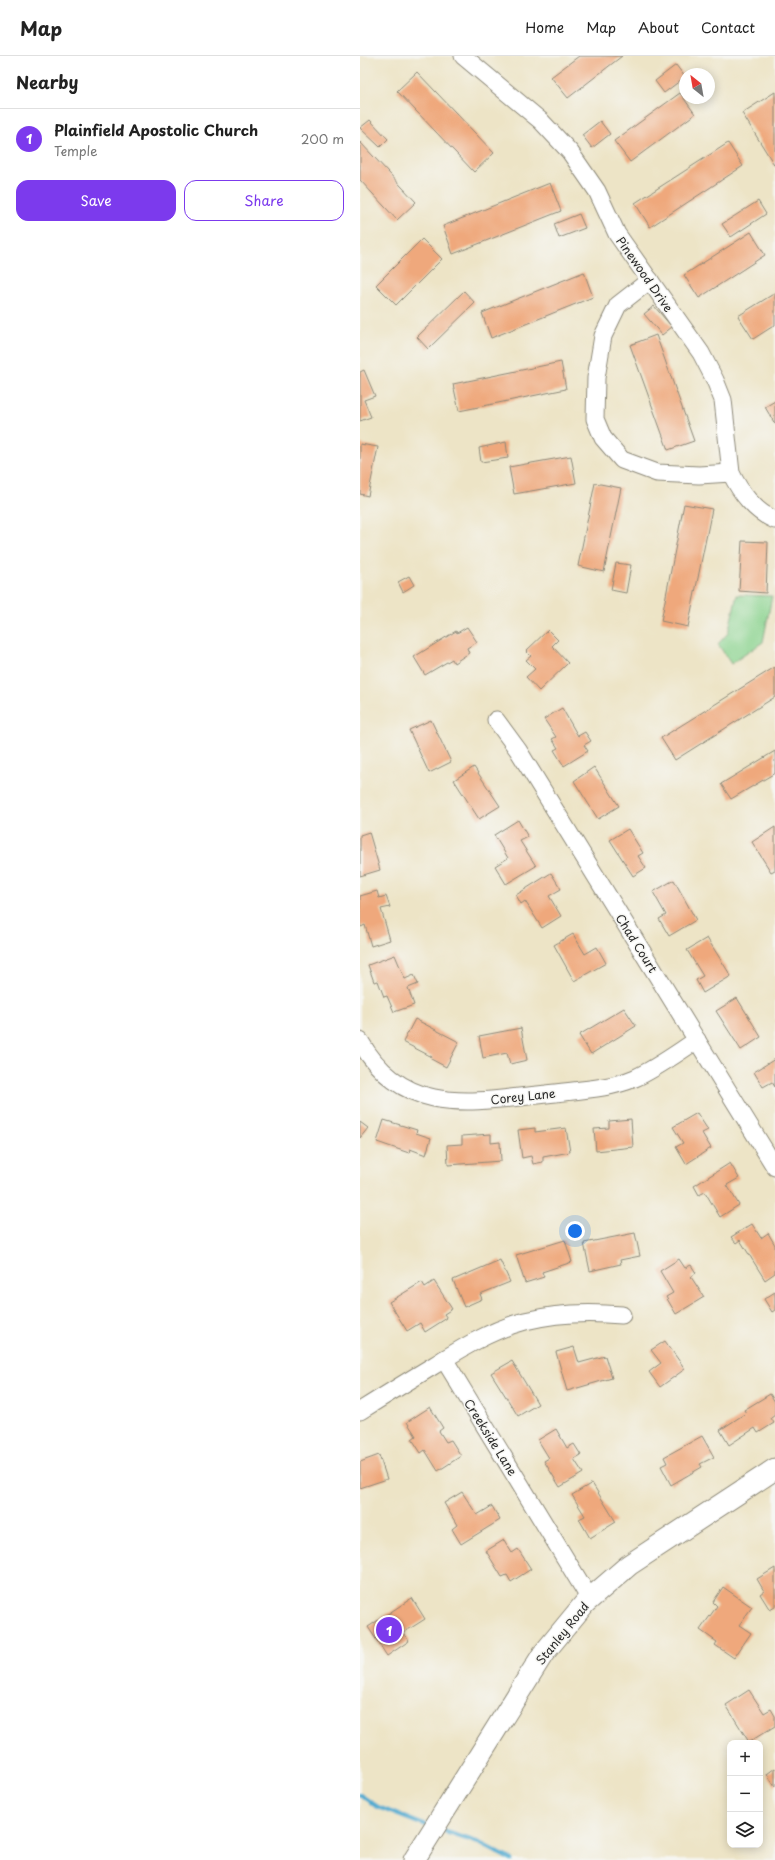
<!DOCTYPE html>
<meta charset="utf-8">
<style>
:root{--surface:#fff;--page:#f6f6f6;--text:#222;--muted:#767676;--line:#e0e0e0;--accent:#7c3aed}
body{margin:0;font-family:"Playpen Sans",sans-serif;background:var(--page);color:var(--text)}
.controls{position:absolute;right:12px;bottom:12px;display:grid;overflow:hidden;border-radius:8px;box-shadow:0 2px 10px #0003}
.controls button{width:36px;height:36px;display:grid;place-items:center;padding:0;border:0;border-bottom:1px solid var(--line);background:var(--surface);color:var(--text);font:20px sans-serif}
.compass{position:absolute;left:319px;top:12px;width:36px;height:36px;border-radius:50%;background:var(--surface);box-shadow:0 2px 10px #0003;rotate:329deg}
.you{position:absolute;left:215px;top:1175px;width:14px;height:14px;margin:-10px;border:3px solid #fff;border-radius:50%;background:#1a73e8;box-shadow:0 0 0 6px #1a73e833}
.badge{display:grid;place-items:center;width:26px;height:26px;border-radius:50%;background:var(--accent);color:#fff;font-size:13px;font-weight:700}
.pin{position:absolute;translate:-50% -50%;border:2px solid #fff;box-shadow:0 1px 4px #0006}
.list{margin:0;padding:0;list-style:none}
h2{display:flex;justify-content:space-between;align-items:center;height:52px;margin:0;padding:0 16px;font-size:17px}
h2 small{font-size:13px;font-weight:400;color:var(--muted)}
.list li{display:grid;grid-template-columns:26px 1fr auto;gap:12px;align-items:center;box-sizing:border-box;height:60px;padding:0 16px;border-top:1px solid var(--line)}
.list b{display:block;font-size:15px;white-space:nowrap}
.list p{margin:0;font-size:13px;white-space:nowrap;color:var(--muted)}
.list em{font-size:13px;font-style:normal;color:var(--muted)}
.actions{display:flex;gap:8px;padding:12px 16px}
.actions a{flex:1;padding:9px 0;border:1px solid var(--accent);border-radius:12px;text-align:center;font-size:14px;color:var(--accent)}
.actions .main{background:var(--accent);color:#fff}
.icon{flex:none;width:22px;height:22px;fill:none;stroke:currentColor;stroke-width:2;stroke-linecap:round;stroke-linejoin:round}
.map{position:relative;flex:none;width:415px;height:1804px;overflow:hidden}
header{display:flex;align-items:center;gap:24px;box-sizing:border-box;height:56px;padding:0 20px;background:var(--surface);border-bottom:1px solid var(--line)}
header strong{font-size:19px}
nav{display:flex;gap:22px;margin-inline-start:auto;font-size:14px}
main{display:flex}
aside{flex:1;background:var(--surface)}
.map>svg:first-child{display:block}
</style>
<header>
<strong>Map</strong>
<nav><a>Home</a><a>Map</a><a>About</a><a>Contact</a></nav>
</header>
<main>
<aside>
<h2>Nearby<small></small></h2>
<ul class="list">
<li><span class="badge">1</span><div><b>Plainfield Apostolic Church</b><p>Temple</p></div><em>200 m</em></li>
</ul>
<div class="actions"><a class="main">Save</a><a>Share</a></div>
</aside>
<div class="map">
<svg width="415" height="1804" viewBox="0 0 415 1804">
<rect width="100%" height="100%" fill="#f6f6f2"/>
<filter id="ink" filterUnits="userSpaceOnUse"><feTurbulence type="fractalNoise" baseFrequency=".025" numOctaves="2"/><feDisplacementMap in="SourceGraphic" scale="8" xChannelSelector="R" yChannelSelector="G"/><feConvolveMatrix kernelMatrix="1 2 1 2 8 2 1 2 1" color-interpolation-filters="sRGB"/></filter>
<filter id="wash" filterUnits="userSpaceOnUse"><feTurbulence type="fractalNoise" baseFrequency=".012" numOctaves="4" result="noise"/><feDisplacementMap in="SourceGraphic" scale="16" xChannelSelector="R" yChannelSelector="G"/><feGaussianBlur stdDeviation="0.9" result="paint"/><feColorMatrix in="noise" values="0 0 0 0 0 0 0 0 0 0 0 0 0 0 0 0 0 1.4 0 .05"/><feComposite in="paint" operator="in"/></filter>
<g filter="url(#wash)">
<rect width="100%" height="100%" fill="#ede4c6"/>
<polygon fill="#8ad38e" stroke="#5a7f5c" points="377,539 412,540 403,586 371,608 358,588 368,577"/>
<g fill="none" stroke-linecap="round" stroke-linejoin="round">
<g stroke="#53abd0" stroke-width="4.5">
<polyline points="0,1739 18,1751 69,1771"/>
<polyline points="80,1774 119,1787 152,1804"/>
</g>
</g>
<g id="blocks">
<g fill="#efa87b">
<polygon points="219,0 262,0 208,42 191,21"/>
<polygon points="316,9 325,21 304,37 295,25"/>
<polygon points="57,16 134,97 114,116 37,35"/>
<polygon points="415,36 415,110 382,57"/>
<polygon points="320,37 335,58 270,106 254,85"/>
<polygon points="10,64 28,83 20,91 0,72"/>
<polygon points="240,65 250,78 232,92 222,79"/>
<polygon points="0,86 56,146 37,164 0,124"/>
<polygon points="368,87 383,110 290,171 275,147"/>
<polygon points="190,127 201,155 93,198 83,170"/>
<polygon points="398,145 406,158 371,181 362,168"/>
<polygon points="219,158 225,172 199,182 194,168"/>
<polygon points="391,176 405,199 339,242 324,219"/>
<polygon points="62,183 82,203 36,249 16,229"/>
<polygon points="224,216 233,241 131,282 122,257"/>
<polygon points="104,235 115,247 68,293 57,281"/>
<polygon points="415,237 415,269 393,283 378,260"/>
<polygon points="294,250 312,271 302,279 284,258"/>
<polygon points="296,279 334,385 308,394 270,289"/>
<polygon points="201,306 206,333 99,355 93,328"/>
<polygon points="4,314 15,340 4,344 11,361 0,365 0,316"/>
<polygon points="415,345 415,368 405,351"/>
<polygon points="146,386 148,402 121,406 119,392"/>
<polygon points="0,388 18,391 8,440 0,438"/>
<polygon points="211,400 216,427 154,438 149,411"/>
<polygon points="235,427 261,432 244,516 218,510"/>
<polygon points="324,448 352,453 328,571 301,565"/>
<polygon points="382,485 408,486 406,537 379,535"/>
<polygon points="256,507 271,509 266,537 251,534"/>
<polygon points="49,520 54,529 43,536 38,526"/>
<polygon points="107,571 117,586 107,592 109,597 94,607 92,603 65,619 54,601 96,575 97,577"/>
<polygon points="188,574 198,584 192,590 208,607 179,635 166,621 175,613 166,604 171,600 166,595"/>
<polygon points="415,611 415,641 315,704 301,682"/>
<polygon points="202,652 218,680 225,676 231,685 224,689 228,695 204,710 194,694 198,692 192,683 196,681 184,663"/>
<polygon points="71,664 91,706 69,717 49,674"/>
<polygon points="415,695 415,717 371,743 361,728"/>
<polygon points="114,711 140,750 119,763 94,724"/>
<polygon points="234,711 259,750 238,763 214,725"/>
<polygon points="158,764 168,781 160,785 176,810 146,828 135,810 148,802 134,779"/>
<polygon points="415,771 415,814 411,816 392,786"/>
<polygon points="268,773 283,797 278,800 286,812 273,820 250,784"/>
<polygon points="9,776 20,814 0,820 0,779"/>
<polygon points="191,817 201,833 189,840 201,860 182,872 165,845 161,848 156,839"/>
<polygon points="314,824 336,864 309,880 299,863 306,859 293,836"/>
<polygon points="17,835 19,842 26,840 30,851 21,853 30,884 11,890 5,869 1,871 0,868 0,840"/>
<polygon points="213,878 225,898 237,891 246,907 214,925 194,889"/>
<polygon points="347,882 371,920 343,937 336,924 343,920 327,894"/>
<polygon points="35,899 45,923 54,919 58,928 48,932 54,949 34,956 27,940 24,941 18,925 14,926 8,909"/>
<polygon points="377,942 401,981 381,994 356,955"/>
<polygon points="264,952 276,970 231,998 219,979"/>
<polygon points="55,963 99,986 86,1011 71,1003 72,1001 43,986"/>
<polygon points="161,972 167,1004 150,1008 147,997 123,1002 119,980"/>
<polygon points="415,1003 415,1031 412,1026 403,1031 394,1016"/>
<polygon points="337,1057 348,1074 342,1077 351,1092 326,1108 316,1091 323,1087 313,1071"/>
<polygon points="271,1063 273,1091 236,1095 234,1073 249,1072 249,1065"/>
<polygon points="24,1064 57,1074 56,1077 71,1082 66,1099 50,1093 49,1097 17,1086"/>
<polygon points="0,1066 8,1072 0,1082"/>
<polygon points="175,1072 175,1076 206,1072 210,1096 183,1101 183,1106 173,1108 171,1100 162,1102 158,1074"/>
<polygon points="131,1078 131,1087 140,1086 141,1105 88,1109 87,1089 102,1088 102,1080"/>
<polygon points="370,1107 379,1122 367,1129 379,1149 360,1161 345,1136 339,1139 334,1130"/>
<polygon points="392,1168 401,1182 408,1177 415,1189 415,1217 405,1224 380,1184 376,1187 371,1181"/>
<polygon points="275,1177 280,1200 260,1204 261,1208 230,1215 224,1187"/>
<polygon points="205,1184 212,1206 182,1216 184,1221 165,1227 156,1199"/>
<polygon points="319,1203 325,1212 331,1209 336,1217 331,1221 344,1241 316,1258 306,1241 313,1237 300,1215"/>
<polygon points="140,1204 150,1226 120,1238 122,1243 104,1251 93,1224"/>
<polygon points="74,1225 92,1253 84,1258 87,1262 65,1276 60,1267 47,1275 29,1246 62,1226 65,1231"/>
<polygon points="415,1236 415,1254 412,1256 404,1243"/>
<polygon points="305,1285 325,1313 300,1331 289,1316 301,1307 291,1294"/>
<polygon points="214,1291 219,1307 245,1300 252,1322 207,1335 196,1296"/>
<polygon points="152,1305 178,1348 158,1360 131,1317"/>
<polygon points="410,1338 415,1346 415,1359 411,1362 414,1367 398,1377 395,1372 369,1389 360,1374 386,1357 384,1354"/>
<polygon points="70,1351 83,1372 79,1375 86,1386 91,1384 101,1400 78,1415 65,1394 61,1397 52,1383 56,1380 47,1366"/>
<polygon points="196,1373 207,1392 214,1388 221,1399 214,1403 223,1417 200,1431 184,1405 189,1402 178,1384"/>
<polygon points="342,1380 354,1401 340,1408 342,1411 311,1429 301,1410 307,1407 304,1401"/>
<polygon points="19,1399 27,1423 0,1432 0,1406"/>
<polygon points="232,1427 256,1466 230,1482 219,1463 225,1460 212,1439"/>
<polygon points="102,1436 117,1459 132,1450 140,1464 101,1488 92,1473 97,1469 84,1447"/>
<polygon points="144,1484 152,1497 158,1493 171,1513 151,1526 147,1519 142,1521 126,1495"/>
<polygon points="415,1512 415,1551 410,1554 400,1538 404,1535 397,1523"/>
<polygon points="363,1531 392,1551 379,1569 391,1577 374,1602 355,1589 357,1586 340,1574 357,1550 353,1546"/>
<polygon points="52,1542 65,1563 43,1577 49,1585 27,1600 8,1571"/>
<polygon points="389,1634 404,1657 411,1653 415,1660 415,1670 389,1686 366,1649"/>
<polygon points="415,1712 415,1731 407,1718"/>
</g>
</g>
</g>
<g filter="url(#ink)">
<use href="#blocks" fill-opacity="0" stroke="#8c8878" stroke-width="1"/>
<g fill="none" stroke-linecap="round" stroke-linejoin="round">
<defs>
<g id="minor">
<path d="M 103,0 L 181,65 L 210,96 L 237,135 L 257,178 L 341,297 L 355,324 L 363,344 L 371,417 C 380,436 395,456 415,464"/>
<polyline points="290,224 258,249 243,280 236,322 235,363 243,382 262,404 297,417 339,419 371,417"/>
<polyline points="136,664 158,694 415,1111"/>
<path d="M 0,985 C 44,1062 112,1046 186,1038 C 215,1034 247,1034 275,1022 C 297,1012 317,997 337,984"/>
<polyline points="84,1303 230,1543"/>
<path d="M 0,1355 C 24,1340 48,1325 73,1310 C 102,1292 131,1274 165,1265 C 196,1257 230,1256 262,1259"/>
</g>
<polyline id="tertiary" points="54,1804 183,1598 225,1547 269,1509 415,1413"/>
</defs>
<use href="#minor" stroke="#8c8878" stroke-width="19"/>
<use href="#tertiary" stroke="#8c8878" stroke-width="23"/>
<use href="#minor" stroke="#fff" stroke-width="17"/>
<use href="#tertiary" stroke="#fff" stroke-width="21"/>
</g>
</g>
<g text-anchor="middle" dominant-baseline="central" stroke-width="3" stroke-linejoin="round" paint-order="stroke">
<g font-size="12" fill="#2b2b2b" stroke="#f6f6f2">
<text transform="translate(285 218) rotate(55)">Pinewood Drive</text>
<text transform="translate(277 887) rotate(58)">Chad Court</text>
<text transform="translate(163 1040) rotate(-6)">Corey Lane</text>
<text transform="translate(131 1381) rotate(58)">Creekside Lane</text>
<text transform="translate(202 1577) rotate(-51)">Stanley Road</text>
</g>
</g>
</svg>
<div class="controls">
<button>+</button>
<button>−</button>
<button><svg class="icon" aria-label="layers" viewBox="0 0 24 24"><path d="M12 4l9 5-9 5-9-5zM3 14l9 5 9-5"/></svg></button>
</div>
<svg class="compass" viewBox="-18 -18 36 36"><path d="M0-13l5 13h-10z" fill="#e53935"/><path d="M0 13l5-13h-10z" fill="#767676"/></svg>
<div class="you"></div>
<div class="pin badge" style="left:29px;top:1574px">1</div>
</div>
</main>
